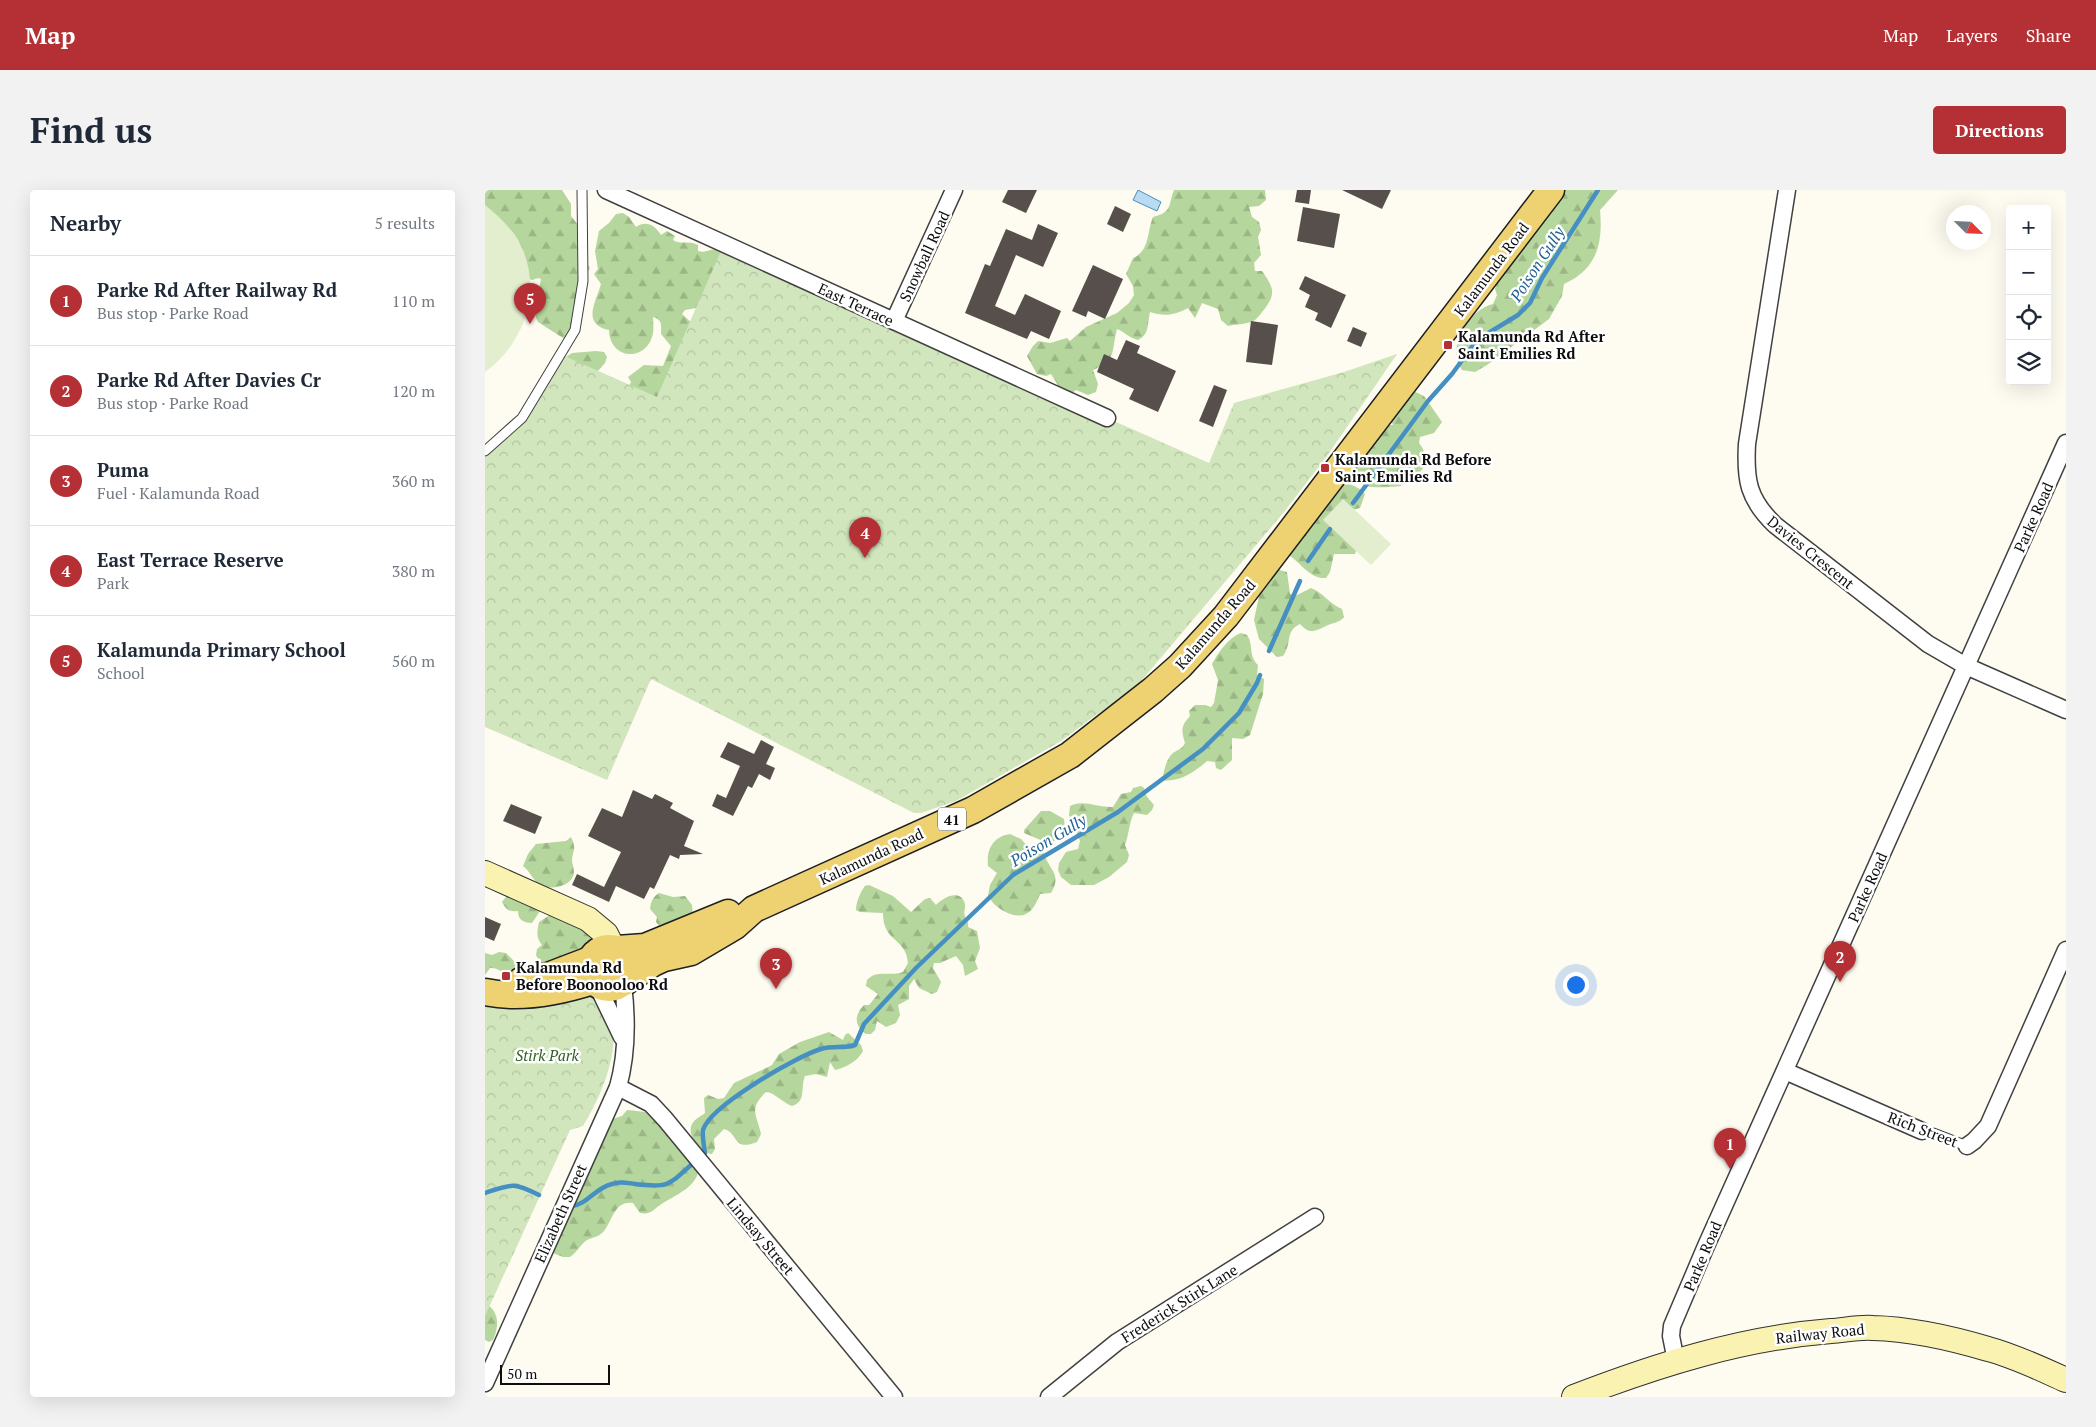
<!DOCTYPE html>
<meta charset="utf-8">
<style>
:root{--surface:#fff;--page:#f2f2f3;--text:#1f2937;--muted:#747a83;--line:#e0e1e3;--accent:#b43034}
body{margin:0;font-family:"PT Serif",serif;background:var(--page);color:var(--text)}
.controls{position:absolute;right:15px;top:15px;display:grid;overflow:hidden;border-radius:5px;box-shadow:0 5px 20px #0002}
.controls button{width:45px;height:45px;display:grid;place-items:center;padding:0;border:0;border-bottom:1px solid var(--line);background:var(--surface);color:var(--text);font:25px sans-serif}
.compass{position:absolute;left:1461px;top:15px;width:45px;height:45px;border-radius:50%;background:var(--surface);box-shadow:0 5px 20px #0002;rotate:114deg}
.scale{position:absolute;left:15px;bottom:12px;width:110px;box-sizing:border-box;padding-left:5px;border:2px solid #0e0e0e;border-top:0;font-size:14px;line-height:18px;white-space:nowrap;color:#0e0e0e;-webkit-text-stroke:4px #fff;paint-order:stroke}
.you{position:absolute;left:1090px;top:794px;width:18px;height:18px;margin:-12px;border:4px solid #fff;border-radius:50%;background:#1a73e8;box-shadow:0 0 0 8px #1a73e833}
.badge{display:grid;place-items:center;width:32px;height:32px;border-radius:50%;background:var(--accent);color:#fff;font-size:16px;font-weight:700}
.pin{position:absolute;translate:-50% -41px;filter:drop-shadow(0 1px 2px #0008)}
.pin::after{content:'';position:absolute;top:26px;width:18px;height:15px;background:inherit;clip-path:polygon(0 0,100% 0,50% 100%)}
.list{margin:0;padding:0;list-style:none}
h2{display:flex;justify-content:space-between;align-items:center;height:65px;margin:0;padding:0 20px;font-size:21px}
h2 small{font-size:16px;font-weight:400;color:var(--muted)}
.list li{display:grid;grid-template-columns:32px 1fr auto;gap:15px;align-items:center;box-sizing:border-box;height:90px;padding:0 20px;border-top:1px solid var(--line)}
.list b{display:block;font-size:19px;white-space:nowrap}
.list p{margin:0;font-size:16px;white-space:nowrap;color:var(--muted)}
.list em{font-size:16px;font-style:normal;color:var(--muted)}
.icon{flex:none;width:28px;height:28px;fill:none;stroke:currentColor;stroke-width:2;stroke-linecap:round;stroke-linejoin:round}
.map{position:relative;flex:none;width:1581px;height:1207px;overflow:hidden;border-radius:5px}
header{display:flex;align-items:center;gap:30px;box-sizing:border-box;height:70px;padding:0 25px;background:var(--accent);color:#fff}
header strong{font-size:24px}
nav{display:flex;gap:28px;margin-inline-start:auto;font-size:18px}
.intro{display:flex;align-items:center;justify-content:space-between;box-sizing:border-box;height:120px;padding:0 30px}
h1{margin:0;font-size:35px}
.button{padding:12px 22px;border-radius:5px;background:var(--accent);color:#fff;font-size:18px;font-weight:700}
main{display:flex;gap:30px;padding:0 30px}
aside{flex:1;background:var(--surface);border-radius:5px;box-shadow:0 5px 20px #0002}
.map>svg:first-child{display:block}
</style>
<header>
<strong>Map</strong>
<nav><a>Map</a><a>Layers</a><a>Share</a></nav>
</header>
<div class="intro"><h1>Find us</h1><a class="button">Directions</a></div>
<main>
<aside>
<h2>Nearby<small>5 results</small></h2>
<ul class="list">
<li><span class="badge">1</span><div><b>Parke Rd After Railway Rd</b><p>Bus stop · Parke Road</p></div><em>110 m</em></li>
<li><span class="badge">2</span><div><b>Parke Rd After Davies Cr</b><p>Bus stop · Parke Road</p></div><em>120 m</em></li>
<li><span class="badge">3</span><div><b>Puma</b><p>Fuel · Kalamunda Road</p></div><em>360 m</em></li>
<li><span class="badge">4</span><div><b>East Terrace Reserve</b><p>Park</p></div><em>380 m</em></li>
<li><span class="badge">5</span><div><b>Kalamunda Primary School</b><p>School</p></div><em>560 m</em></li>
</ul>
</aside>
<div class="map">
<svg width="1581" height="1207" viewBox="0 0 1581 1207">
<defs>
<pattern id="forest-firs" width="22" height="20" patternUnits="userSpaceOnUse" patternTransform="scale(1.25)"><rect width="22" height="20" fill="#b5d69c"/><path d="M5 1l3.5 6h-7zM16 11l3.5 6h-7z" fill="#9ab685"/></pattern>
<pattern id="park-crowns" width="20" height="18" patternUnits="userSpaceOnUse" patternTransform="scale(1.25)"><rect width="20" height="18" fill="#d1e6bc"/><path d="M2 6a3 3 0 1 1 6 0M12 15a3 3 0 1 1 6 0" fill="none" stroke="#b2c4a0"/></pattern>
</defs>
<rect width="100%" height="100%" fill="#fefbf0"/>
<g fill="url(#forest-firs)">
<polygon points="0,0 77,0 86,14 86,26 93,35 102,54 103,59 101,72 105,78 101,85 102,96 89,147 78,148 53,132 51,128 48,109 53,105 56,89 53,88 47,90 38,86 0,36"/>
<path d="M 689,0 L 780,0 L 781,10 L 774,16 L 764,17 L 767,27 L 774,32 L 776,40 L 773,47 L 776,65 L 769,73 L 770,81 L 777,81 C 790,99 791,105 777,122 C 773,128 769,132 762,133 C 756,135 750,134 743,136 L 736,130 L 733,119 L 717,113 L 710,128 L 703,118 C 690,125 680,127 665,122 C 662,134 665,144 653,150 C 644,148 640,142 632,139 C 626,162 632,170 608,180 L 613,194 L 611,202 L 603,205 L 591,200 L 584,205 L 576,200 L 566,184 L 561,186 L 552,184 L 542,166 L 548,156 L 553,151 L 565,153 L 582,148 L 585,151 L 601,137 L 632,123 L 644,113 L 649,105 L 648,96 L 641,84 L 648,68 C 665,61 662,41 668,27 C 688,22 683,15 689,0 Z"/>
<path d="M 1076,0 L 1133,0 L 1115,20 C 1118,54 1112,79 1079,94 L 1077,106 L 1064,129 L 1002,175 L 990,182 L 977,180 C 961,158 983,120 1008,114 L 1012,105 L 1010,99 L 1022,67 Z"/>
<path d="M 138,23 L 144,27 L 151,37 C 161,30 170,35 176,45 L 182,41 L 190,46 L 188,50 C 195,55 204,50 213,55 L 213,61 C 225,64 225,55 242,63 L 211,118 L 200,120 L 197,124 L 209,135 L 232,223 L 142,202 L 146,192 L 143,187 L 159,175 L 178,176 L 186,156 L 176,144 C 176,135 178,130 168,127 C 168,132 169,138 168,143 C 163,172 125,171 124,140 C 96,134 111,112 116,94 L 109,84 L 113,79 L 110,61 L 114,41 L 124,33 L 131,24 Z"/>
<polygon points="111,161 119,162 122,167 120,173 111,183 81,167 87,163"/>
<path d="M 924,199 L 939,206 L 957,232 L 949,243 L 935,247 L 934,253 C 941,261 943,274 935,282 L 927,282 L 921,279 L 917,281 L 918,289 L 916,296 C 901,297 879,301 868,288 L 871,278 L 883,272 L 879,253 L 901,235 L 908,235 L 906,230 Z"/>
<path d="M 861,292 L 875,299 L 880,304 L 875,318 L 867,320 L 848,339 L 858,343 L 871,361 L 870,364 L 849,364 L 845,382 L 841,388 C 825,389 817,374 805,366 L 806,358 L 852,293 Z"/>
<path d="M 791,379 L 802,382 L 805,404 L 812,405 L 826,398 C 839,403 844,414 857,419 L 859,427 C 853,434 848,432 841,436 C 830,441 825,445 815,434 C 799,442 808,452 798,466 L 792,467 L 774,449 L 769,430 L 776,397 Z"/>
<path d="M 756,443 L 762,445 C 769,455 763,465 773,475 L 772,485 L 779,489 L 778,504 L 765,545 L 758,549 L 747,548 L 747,570 L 736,580 L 731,578 L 730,572 L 722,571 C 710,582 693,593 677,590 C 679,581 681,569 688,563 C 694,559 697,559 700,553 C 696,540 696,536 705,526 L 704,521 L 710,515 L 720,515 L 726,517 L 729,513 L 733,490 L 727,474 C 733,463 744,447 756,443 Z"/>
<path d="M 656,596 L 659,598 L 662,607 L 669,615 L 667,620 L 662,625 L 649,623 C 644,632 644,645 640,655 L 644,665 L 642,672 L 624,687 L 609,695 L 586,695 L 576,687 L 573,680 L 574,673 L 581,662 L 593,659 L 595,651 L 584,625 L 585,616 C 600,609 612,618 628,617 L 636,604 L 646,602 L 648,598 Z"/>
<path d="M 556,621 L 565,621 L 579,629 C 581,638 576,647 568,652 L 558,651 L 539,643 L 539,640 Z"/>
<path d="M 525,644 L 536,649 L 544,658 L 553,659 L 559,663 C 563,680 578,683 566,703 L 555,704 C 552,711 549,720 541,724 C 528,730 509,717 503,706 L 505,695 L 512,683 L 503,676 C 501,659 508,647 525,644 Z"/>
<path d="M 86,647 C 92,660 88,659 87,670 C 87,674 89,678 89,682 C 88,696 68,700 57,696 C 49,693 46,682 38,676 L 43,664 L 51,654 L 81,651 Z"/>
<path d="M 384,695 L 408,706 L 426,722 L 440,709 L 445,708 L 451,715 C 458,707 476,698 480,714 C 481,718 478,722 480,726 C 481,731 484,731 483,737 L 492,741 L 495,758 L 490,771 L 493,779 L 480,786 L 478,775 L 471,766 L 455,773 L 449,773 L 448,778 L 456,792 L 452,802 L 447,804 L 434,798 L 429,789 L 424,796 L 424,809 L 413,815 L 415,825 L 411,833 L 401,837 L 392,831 L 390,840 L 386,844 L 381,844 C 369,836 369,825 379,815 L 384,815 L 393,804 L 381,796 L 382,790 C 392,779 405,787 418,782 L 423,773 C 421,747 398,753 398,723 L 375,722 L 371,720 C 371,713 375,702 380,696 Z"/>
<path d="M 174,703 L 188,707 L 200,706 L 207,715 L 209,736 L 177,740 L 171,732 L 172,727 L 165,719 C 166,711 168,707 174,703 Z"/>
<path d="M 23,704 L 30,707 L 35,713 L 43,712 L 53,718 L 55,721 L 47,733 C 39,733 33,730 33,721 C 24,722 21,720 17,712 Z"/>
<path d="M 69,722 L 110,745 L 109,751 L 103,759 L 56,775 L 51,765 L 52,759 L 57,755 C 51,748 52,741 54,732 Z"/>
<path d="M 14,762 L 21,763 L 30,772 L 30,776 L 25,783 C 17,784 13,777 5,778 L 0,785 L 0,763 L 7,765 Z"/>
<path d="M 344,842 L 358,850 L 360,845 L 363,843 L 376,855 L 378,861 C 373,871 360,878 350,880 L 345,872 L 342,887 L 331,884 L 320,886 C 315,898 322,911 307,916 C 298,913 289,902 281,902 C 263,919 272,925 276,944 L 272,952 C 247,962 254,943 239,939 L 229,949 L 230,959 L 227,964 C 216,962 201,946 207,934 C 210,929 216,926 220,923 L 219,908 L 223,905 L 233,909 L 239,908 L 249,893 L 279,879 L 287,875 L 294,864 L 315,852 Z"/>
<path d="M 142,920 C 154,921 194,925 198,938 C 200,944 199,947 201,953 C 205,959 211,966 213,973 C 218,994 191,1005 178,1013 C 168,1019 167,1025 155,1023 L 148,1013 C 130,1010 128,1029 119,1041 C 114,1047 108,1047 102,1050 C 96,1054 91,1063 85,1067 L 78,1067 L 68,1063 L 66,1057 L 82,1024 L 90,1016 L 89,1012 L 104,977 L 109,972 L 112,959 L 127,929 L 137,926 Z"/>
<path d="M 0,1113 C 15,1122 14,1136 8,1150 L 4,1152 L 0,1150 Z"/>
</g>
<g fill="url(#park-crowns)">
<polygon points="239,54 622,228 724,273 749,213 859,182 912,164 842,266 799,322 646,503 611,525 576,551 471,611 436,623 429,623 166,489 122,590 0,537 0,261 37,228 75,164 172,207"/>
<path d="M 108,791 C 114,801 125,814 127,825 C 134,864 118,903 98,936 L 85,940 L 0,1126 L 0,802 Z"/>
</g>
<g fill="#e2eecd">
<path d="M 0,15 C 11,24 22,34 30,45 C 60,91 43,151 0,182 Z"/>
<polygon points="858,309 906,354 886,375 838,330"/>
</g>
<polygon fill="#b8dbf2" stroke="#458fc3" points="653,0 676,12 672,21 648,10"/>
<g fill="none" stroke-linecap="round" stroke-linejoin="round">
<g stroke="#458fc3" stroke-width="4.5">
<polyline points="868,313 943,211 967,184 992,150 1033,125 1045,113 1057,88 1113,0"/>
<polyline points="823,371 845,339"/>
<polyline points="784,461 815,391"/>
<path d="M 220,963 C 219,956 217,946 218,940 C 225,916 312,866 336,859 C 348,855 358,859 370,855 L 379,834 L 431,778 L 528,685 L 633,622 L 718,559 L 754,523 L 772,493 L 775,485"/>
<path d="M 0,1003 C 27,994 28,992 54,1005"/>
<path d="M 87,1016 C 103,1014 110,998 127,994 C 135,991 142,993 150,994 C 182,998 183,996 206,975"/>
</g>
</g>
<g fill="#564f4b">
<polygon points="523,0 552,0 541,23 517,12"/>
<polygon points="812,0 826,0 824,14 810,12"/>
<polygon points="857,0 906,0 897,19"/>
<polygon points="630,16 646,24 638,42 622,34"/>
<polygon points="818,17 855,24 849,58 812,51"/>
<polygon points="553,34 573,43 558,77 531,65 510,116 530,125 540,104 576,121 564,149 546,141 542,149 480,123 500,74 505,76 521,39 547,50"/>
<polygon points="608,75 638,89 620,129 603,121 601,127 587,121"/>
<polygon points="820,86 861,105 846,138 830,130 833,123 820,117 825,105 814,99"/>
<polygon points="766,131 793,135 787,175 761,172"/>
<polygon points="868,137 882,143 876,157 862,151"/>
<polygon points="641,150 655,156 652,163 691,181 673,222 644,209 649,199 612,182 619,164 632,170"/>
<polygon points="729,195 742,200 728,237 714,231"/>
<polygon points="276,550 289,557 281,574 290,578 285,590 274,584 267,598 263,596 248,626 227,616 232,604 241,608 255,576 235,567 243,552 269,564"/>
<polygon points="148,600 167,609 170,604 188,613 185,618 209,631 199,656 218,664 195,665 194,669 185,665 169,699 165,697 159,709 131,696 124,712 87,695 92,684 119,697 136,662 103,646 117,618 137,627"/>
<polygon points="26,614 57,627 50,644 18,631"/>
<polygon points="0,727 16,734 9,751 0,747"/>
</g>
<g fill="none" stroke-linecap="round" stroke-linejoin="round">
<defs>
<g id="lane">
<polyline points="0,261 37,228 90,140 98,91 97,0"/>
<polyline points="1437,941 1448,943 1482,956"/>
</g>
<g id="street">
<polyline points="121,0 622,228"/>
<path d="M 1302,0 L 1262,254 C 1260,290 1263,309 1290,335 L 1443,454 L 1481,476 L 1581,520"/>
<polyline points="409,131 469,0"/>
<polyline points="111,793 137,847"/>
<polyline points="1300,881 1437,941"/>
<polyline points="133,897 166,914 180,929 409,1207"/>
<polyline points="1482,956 1489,951 1503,936 1581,760"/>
<polyline points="1191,1171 1186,1146 1187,1136 1221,1056 1581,253"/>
<path d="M 0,1193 L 133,897 C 142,865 142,827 138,794"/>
<polyline points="564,1207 632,1152 830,1027"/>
</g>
<g id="secondary">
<polyline points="0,683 103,729 121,744 128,758"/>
<path d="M 1089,1207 C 1172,1175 1257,1148 1346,1141 C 1360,1140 1374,1137 1388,1138 C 1426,1139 1466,1148 1503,1159 C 1530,1166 1556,1179 1581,1190"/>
</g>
<g id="primary">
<circle cx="124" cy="778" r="20"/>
<polyline points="132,759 160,757 243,723"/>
<polyline points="37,790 63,786 105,770"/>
<polyline points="140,792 168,773 179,768 206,762 250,736 269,719 488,620 585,565 668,500 695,476 741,426 1066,0"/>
<path d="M 0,802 C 36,810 74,802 108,791"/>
</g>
</defs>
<use href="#lane" stroke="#414141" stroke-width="11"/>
<use href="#street" stroke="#414141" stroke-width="19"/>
<use href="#secondary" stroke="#303030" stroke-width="26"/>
<use href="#primary" stroke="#1f1f1f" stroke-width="29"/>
<use href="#lane" stroke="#fff" stroke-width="9"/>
<use href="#street" stroke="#fff" stroke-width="16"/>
<use href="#secondary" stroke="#f9f2b0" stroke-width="24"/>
<use href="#primary" stroke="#eed170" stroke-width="26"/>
</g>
<g fill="#b43034" stroke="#fff" stroke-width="2">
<rect x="958" y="150" width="10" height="10" rx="2.5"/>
<rect x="835" y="273" width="10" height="10" rx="2.5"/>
<rect x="16" y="781" width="10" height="10" rx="2.5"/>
</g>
<g text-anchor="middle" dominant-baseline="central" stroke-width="5" stroke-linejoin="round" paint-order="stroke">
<rect fill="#fff" stroke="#565656" stroke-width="1" x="453" y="617.5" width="28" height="23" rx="4"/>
<g font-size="14" font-weight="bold" fill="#0e0e0e">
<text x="467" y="629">41</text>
</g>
<g font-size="15" fill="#0e0e0e" stroke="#fff">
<text transform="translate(439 66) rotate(-65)">Snowball Road</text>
<text transform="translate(1006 79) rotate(-53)">Kalamunda Road</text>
<text transform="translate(371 114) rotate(25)">East Terrace</text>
<text transform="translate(1548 327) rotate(-66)">Parke Road</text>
<text transform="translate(1326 362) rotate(39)">Davies Crescent</text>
<text transform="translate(730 434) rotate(-49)">Kalamunda Road</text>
<text transform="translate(386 666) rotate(-25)">Kalamunda Road</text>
<text transform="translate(1382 697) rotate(-66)">Parke Road</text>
<text transform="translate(1438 939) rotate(21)">Rich Street</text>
<text transform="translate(75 1023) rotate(-66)">Elizabeth Street</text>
<text transform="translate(276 1046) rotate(50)">Lindsay Street</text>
<text transform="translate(1217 1066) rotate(-67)">Parke Road</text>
<text transform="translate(694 1113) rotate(-32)">Frederick Stirk Lane</text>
<text transform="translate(1335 1143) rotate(-6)">Railway Road</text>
</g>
<g font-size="15" font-weight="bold" fill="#0e0e0e" stroke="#fff" text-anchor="start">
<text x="973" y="146">Kalamunda Rd After<tspan x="973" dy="17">Saint Emilies Rd</tspan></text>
<text x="850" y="269">Kalamunda Rd Before<tspan x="850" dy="17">Saint Emilies Rd</tspan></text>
<text x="31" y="777">Kalamunda Rd<tspan x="31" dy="17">Before Boonooloo Rd</tspan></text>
</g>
<g font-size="15" font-style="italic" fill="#2f6123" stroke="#fff">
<text x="62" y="865">Stirk Park</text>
</g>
<g font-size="16" font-style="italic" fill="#206196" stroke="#fff">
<text transform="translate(1052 74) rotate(-57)">Poison Gully</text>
<text transform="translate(563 650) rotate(-31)">Poison Gully</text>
</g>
</g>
</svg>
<div class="controls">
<button>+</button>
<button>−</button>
<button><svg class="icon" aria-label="locate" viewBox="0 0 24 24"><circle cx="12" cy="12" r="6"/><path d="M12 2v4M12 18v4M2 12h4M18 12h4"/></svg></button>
<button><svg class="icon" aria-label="layers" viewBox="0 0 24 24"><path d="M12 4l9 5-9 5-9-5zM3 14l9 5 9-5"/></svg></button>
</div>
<svg class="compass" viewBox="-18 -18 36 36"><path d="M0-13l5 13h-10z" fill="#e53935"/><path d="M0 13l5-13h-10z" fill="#747a83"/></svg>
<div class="scale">50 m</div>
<div class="you"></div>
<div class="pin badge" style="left:1245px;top:979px">1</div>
<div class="pin badge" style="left:1355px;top:792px">2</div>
<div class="pin badge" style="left:291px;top:799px">3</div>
<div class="pin badge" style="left:380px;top:368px">4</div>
<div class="pin badge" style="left:45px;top:134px">5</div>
</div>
</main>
